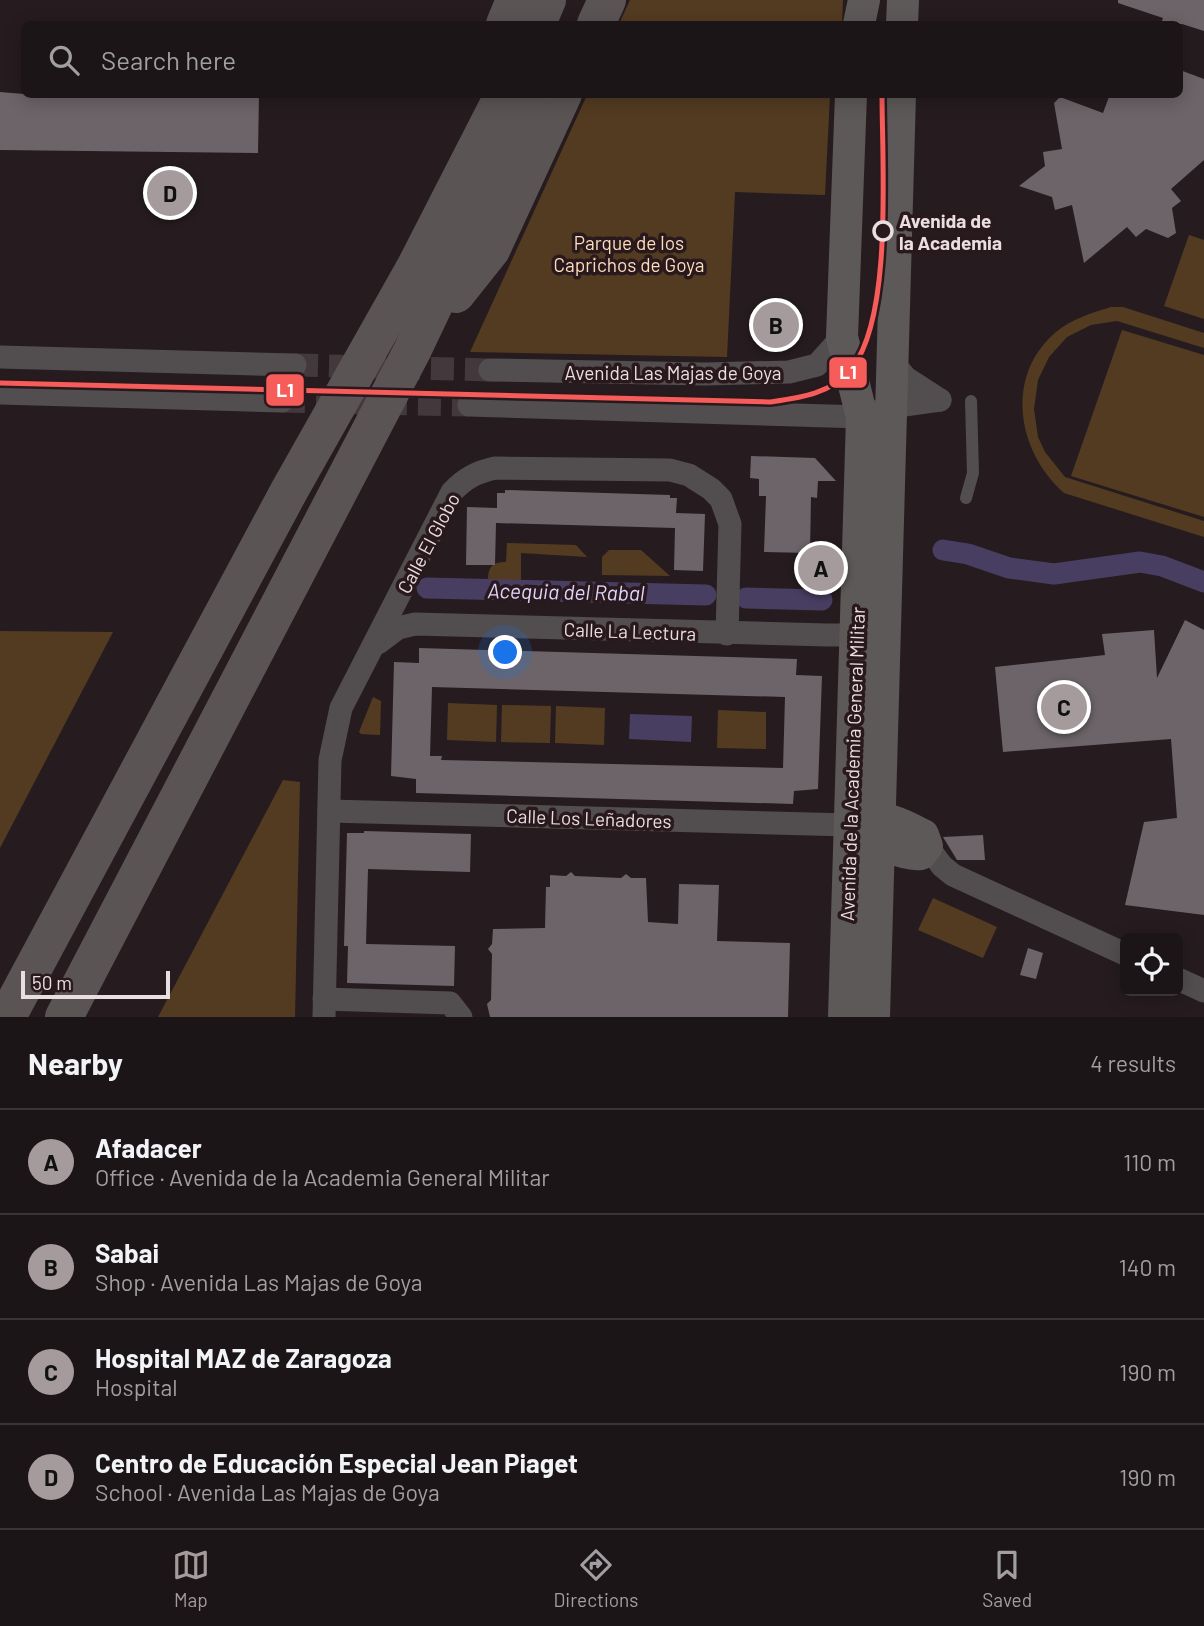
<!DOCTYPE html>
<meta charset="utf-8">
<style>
:root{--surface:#1c1517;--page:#251e20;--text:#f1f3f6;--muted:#a09fa1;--line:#3a3436;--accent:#a59a9c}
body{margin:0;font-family:Barlow,sans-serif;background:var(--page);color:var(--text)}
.controls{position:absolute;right:21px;bottom:21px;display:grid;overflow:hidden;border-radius:10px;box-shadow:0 4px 18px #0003}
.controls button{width:63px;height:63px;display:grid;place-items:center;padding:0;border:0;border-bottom:2px solid var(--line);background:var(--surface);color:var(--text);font:35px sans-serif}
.scale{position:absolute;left:21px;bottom:18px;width:149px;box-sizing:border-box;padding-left:7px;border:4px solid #e9dee0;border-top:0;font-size:19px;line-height:24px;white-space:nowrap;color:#e9dee0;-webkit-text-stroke:5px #29191d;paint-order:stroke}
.you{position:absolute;left:506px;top:653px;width:24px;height:24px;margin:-18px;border:5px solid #fff;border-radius:50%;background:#1a73e8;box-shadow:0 0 0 10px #1a73e833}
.badge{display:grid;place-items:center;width:46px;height:46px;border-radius:50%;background:var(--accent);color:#111;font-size:23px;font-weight:700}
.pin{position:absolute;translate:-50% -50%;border:4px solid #fff;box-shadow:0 2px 7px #0006}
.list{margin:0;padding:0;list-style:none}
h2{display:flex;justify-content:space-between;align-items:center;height:91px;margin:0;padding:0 28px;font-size:30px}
h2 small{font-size:23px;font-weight:400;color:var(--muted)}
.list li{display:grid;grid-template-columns:46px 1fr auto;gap:21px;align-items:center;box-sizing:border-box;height:105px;padding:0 28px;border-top:2px solid var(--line)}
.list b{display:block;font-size:26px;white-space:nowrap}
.list p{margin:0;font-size:23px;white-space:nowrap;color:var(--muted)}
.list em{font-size:23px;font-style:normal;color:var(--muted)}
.icon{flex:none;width:38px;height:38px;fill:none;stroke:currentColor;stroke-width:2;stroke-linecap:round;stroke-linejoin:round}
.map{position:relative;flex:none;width:1204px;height:1017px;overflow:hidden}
.search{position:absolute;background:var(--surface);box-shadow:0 4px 18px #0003;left:21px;right:21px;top:21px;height:77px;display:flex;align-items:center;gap:18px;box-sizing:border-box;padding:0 24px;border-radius:10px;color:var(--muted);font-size:26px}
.sheet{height:511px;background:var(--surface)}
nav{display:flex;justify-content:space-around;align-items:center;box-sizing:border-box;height:98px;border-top:2px solid var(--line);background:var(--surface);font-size:19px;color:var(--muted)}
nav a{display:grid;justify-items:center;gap:4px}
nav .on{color:var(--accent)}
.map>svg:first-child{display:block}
</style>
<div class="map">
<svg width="1204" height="1017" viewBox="0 0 1204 1017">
<rect width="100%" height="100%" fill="#261c1f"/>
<g fill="#533b21">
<polygon points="630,0 843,0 842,24 619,24"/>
<polygon points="587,95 830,95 825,195 735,192 727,357 470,352"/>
<polygon points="1189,235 1204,240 1204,319 1164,306"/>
<path d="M 1111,307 L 1123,307 L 1204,333 L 1204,348 L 1117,321 L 1091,325 L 1067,337 L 1049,357 L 1038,380 L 1034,409 L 1038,437 L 1045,452 L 1065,477 L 1204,521 L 1204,537 L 1064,493 C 1017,452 1004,376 1056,332 C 1071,319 1092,313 1111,307 Z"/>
<polygon points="1122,330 1204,355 1204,517 1071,476"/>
<path d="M 507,543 L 576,545 L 587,557 L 521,553 L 521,581 L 488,581 C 488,567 492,562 506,562 Z"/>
<polygon points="609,550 641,550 670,576 602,575 602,557"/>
<polygon points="0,631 113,632 0,848"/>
<polygon points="373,697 381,701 380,735 361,734 359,732"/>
<polygon points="448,703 497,705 496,742 447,740"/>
<polygon points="502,705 551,706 550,743 501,742"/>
<polygon points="556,706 605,708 604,745 555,743"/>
<polygon points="718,710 766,712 766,749 717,748"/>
<polygon points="283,780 300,782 295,1017 158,1017"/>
<polygon points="933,898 997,927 983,958 918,930"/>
</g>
<polygon fill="#483e61" points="630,714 692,716 691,742 629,739"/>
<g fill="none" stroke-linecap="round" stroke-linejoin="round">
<g stroke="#483e61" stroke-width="21">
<polyline points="943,550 968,554 1009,568 1054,574 1140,562 1162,566 1204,582"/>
<polyline points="427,588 706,595"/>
<polyline points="746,598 822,600"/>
</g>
</g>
<g fill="#6c6468" fill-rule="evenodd">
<polygon points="1118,0 1204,0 1204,31 1182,24 1161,24 1163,18 1118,3"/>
<polygon points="1180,70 1204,79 1204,160 1171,189 1181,201 1172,208 1176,233 1168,238 1146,229 1136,237 1127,227 1084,263 1072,205 1055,210 1052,197 1019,186 1045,166 1043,152 1062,149 1054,103 1060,97 1103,113 1110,94 1180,94"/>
<polygon points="0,92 24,94 259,94 258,153 0,150"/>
<polygon points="751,456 815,458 836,481 818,481 817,498 811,497 810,553 764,552 766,496 759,496 759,479 750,478"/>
<polygon points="505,490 670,495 670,498 677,498 676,513 705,514 703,571 674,570 675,528 496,523 495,565 466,565 467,507 497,508 497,493 505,493"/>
<polygon points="1185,620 1204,630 1204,915 1125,905 1144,822 1177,818 1171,739 1003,752 995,667 1105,655 1102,634 1154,630 1157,678"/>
<path d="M 419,648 L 797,659 L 796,675 L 822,676 L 818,789 L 794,791 L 793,804 L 416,793 L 416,779 L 391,776 L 394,662 L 419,663 ZM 432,687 L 785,697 L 783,768 L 441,760 L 442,756 L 430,756 Z"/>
<polygon points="364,831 471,834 470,872 368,869 366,944 455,946 454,986 347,983 348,946 344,946 347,833 364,833"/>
<polygon points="983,835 985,860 957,860 943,837"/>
<polygon points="571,872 575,876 621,878 626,874 631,878 646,878 648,922 678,924 679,884 719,885 717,941 790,943 788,1017 490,1017 487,1004 491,1000 492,954 488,949 492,944 493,929 545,928 546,887 550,887 550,875 566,876"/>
<polygon points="1028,948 1043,953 1036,979 1020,975"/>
</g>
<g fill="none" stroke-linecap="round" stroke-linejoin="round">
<g stroke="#43393c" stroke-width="23" stroke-dasharray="23 11" stroke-linecap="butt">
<polyline points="295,365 490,370"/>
<polyline points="282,401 469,405"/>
</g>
<polyline stroke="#524e4f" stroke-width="12" points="966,498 973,473 971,401"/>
<g stroke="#524e4f" stroke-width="23">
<polyline points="0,357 295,365"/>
<polyline points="891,360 906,378 940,400"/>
<polyline points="490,370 705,374 789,372 817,365 842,337"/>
<polyline points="0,393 282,401"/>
<polyline points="469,405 862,417 890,407 940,400"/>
<polyline points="378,643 398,628 415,624 827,635 855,635 867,627"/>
<polyline points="329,811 850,825"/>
<polyline points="927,846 942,866 953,875 1125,954"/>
<polyline points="1178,979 1204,991"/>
<polyline points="324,999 450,1003 461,1017"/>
<path d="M 324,1017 L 330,760 L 341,708 L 452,492 C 465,478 477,472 495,468 L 670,470 L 689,475 L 711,489 L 721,499 L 730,524 L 727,634"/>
</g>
<g stroke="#5e5959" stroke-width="32">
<polyline points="859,24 864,0"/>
<polyline points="902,24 903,0"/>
<path d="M 861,821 C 882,813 904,825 923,835 L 927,846 L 921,854 C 905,856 875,843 866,829"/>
<polyline points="844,1017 862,417 842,337 851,94"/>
<polyline points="874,1017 900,94"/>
</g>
<g stroke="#5b5455" stroke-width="38">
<polyline points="505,24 515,0"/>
<polyline points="537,24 547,0"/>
<polyline points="596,24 607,0"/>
<polyline points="456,294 491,250 563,94"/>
<polyline points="7,1017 289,491 417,264 504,94"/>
<polyline points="64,1017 412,351 534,94"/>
</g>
<defs>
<path id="tram-1" d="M 0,383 L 770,402 C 799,398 832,394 852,368 C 893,316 882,162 882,94"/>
</defs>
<use href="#tram-1" stroke="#29191d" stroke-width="10"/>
<use href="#tram-1" stroke="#f55c5a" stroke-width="5"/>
</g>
<circle fill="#29191d" stroke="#e9dee0" stroke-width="3.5" cx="883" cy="231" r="9"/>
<g text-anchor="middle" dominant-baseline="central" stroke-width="7" stroke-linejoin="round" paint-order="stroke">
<g font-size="19" font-weight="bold" fill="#e9dee0" stroke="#29191d" text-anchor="start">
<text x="899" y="220">Avenida de<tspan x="899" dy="22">la Academia</tspan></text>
</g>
<g font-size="19" fill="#fdddbc" stroke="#29191d">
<text x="629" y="242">Parque de los<tspan x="629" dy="22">Caprichos de Goya</tspan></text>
</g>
<g font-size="19" fill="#e9dee0" stroke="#29191d">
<text x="673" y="372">Avenida Las Majas de Goya</text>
<text transform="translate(428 543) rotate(-62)">Calle El Globo</text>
<text transform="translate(630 631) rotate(2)">Calle La Lectura</text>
<text transform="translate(852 764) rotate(-88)">Avenida de la Academia General Militar</text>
<text transform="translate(589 818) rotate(2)">Calle Los Leñadores</text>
</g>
<g font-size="21" font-style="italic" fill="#ded4fd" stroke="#29191d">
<text transform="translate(566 591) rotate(1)">Acequia del Rabal</text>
</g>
</g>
<g stroke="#29191d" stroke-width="2.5">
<rect x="828" y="356" width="40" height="33" rx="7" fill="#f55c5a"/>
<rect x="265" y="373" width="40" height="34" rx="7" fill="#f55c5a"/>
</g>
<g font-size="19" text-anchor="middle" font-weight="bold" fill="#fff">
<text x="848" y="379">L1</text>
<text x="285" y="397">L1</text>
</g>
</svg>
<div class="controls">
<button><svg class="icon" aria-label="locate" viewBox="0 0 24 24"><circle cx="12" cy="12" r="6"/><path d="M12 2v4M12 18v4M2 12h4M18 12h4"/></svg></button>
</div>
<div class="scale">50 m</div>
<div class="you"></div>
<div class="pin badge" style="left:821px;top:568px">A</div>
<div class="pin badge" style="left:776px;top:325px">B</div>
<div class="pin badge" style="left:1064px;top:707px">C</div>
<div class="pin badge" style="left:170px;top:193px">D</div>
<div class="search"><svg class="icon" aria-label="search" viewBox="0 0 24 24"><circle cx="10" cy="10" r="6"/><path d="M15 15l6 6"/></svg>Search here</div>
</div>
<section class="sheet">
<h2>Nearby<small>4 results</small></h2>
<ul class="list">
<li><span class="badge">A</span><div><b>Afadacer</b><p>Office · Avenida de la Academia General Militar</p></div><em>110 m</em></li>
<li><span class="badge">B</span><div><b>Sabai</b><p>Shop · Avenida Las Majas de Goya</p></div><em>140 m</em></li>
<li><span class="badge">C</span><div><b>Hospital MAZ de Zaragoza</b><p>Hospital</p></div><em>190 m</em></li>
<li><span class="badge">D</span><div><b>Centro de Educación Especial Jean Piaget</b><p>School · Avenida Las Majas de Goya</p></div><em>190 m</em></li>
</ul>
</section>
<nav>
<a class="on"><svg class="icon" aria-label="map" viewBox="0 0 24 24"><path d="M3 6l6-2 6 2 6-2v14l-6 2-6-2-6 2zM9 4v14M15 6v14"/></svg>Map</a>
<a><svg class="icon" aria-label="directions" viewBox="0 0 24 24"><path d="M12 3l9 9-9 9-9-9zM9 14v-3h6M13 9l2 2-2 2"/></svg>Directions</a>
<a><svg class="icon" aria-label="saved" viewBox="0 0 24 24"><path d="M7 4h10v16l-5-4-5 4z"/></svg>Saved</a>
</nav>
